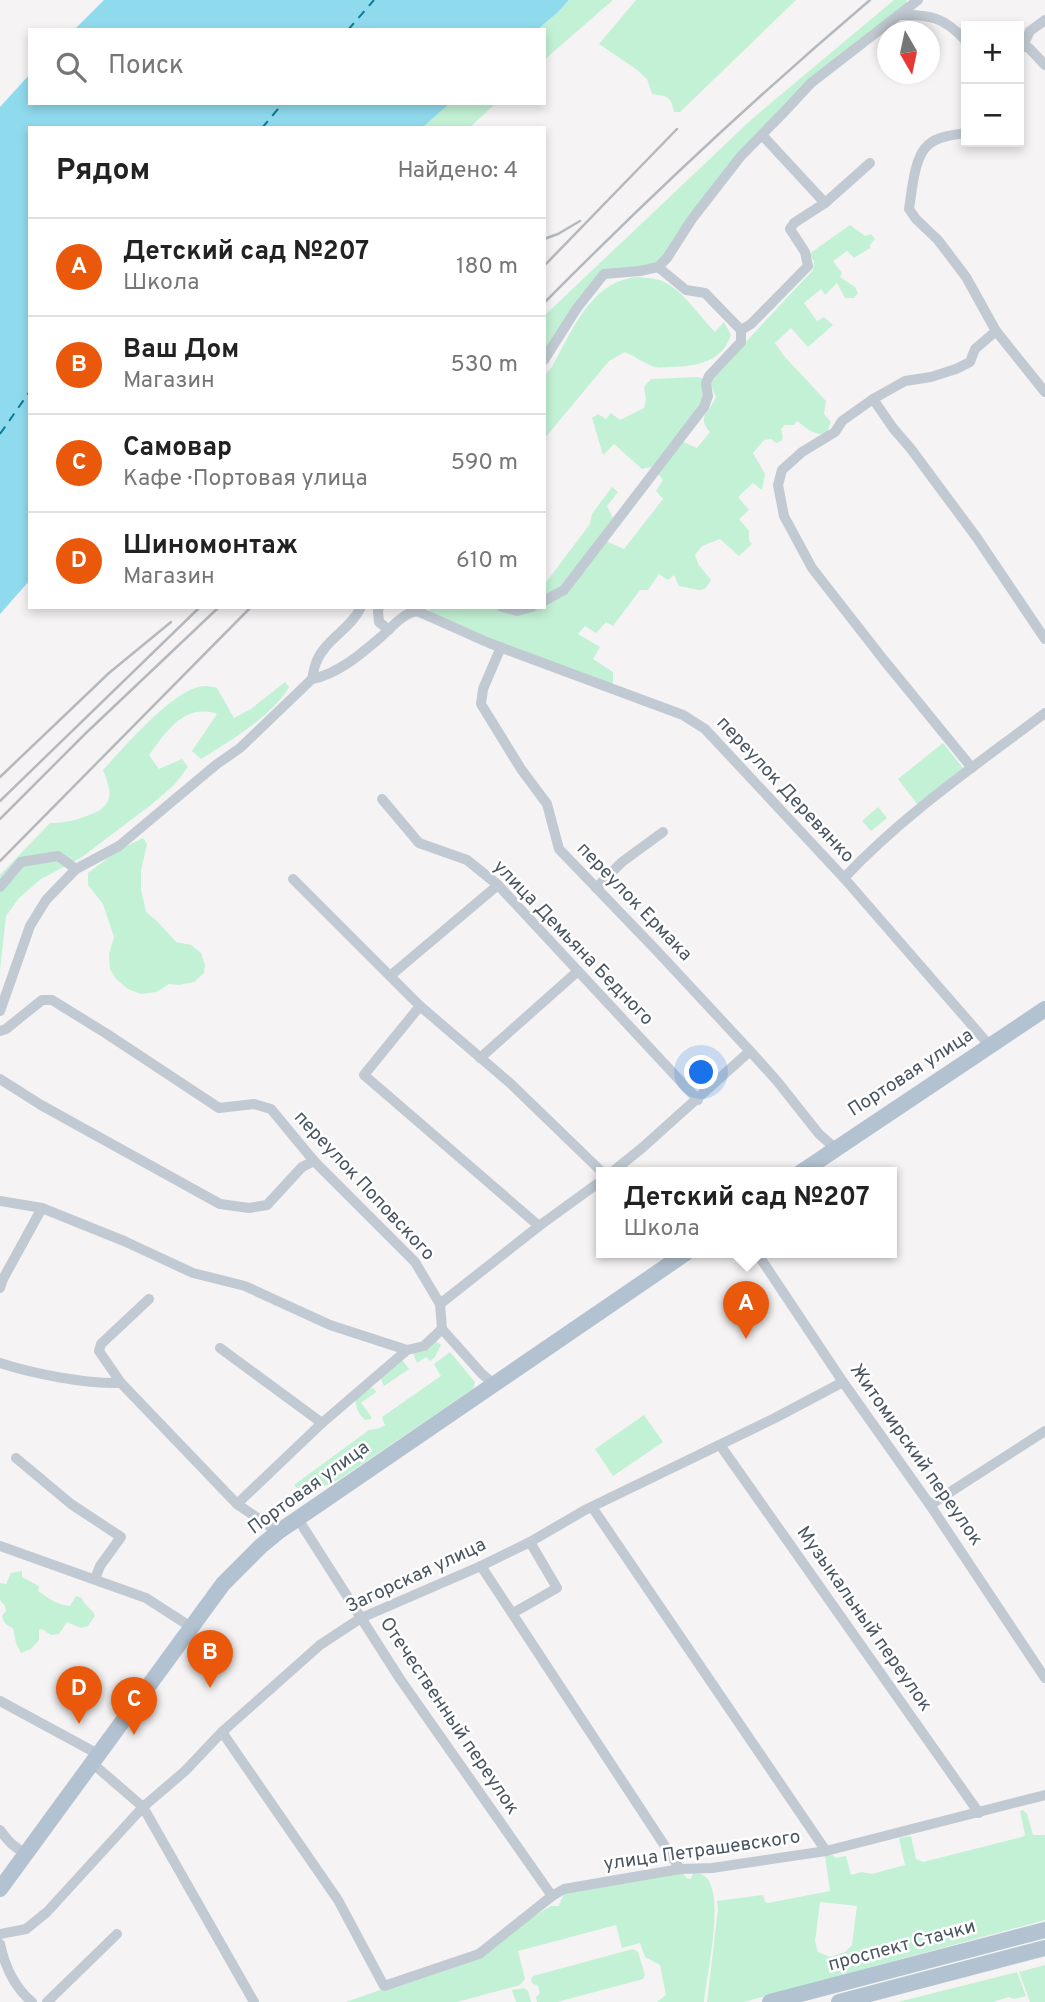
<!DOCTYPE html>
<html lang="ru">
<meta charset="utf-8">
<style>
:root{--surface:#fff;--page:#f6f6f6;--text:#222;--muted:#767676;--line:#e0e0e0;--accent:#ea580c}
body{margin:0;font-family:Overpass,sans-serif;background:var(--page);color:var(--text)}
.controls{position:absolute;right:21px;top:21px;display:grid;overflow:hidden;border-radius:0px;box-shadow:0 4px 10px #0003}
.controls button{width:63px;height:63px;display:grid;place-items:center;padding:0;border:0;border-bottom:2px solid var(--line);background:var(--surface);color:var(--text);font:35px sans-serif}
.compass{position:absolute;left:877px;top:21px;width:63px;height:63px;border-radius:50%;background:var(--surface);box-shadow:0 4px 10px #0003;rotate:171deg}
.you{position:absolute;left:702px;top:1073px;width:24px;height:24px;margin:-18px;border:5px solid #fff;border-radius:50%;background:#1a73e8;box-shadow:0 0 0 10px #1a73e833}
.badge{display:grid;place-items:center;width:46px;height:46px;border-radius:50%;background:var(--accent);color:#fff;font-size:23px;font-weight:700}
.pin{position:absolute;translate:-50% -58px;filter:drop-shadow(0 2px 4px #0008)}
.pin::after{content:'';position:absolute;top:37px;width:24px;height:21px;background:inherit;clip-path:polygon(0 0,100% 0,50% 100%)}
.popup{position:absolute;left:596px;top:1167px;width:301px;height:91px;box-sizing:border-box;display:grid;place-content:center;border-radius:0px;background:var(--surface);filter:drop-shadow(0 2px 5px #0005);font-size:23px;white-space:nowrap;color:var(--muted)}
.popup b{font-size:26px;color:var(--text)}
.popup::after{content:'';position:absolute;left:50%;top:100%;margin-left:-14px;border:14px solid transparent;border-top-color:var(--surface)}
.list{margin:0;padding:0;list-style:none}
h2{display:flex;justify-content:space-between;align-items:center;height:91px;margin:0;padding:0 28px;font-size:30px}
h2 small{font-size:23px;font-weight:400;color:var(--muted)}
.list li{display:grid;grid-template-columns:46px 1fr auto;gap:21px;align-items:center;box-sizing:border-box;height:98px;padding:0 28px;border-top:2px solid var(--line)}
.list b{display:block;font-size:26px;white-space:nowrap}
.list p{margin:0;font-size:23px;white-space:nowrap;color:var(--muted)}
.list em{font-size:23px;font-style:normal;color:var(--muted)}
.icon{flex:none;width:38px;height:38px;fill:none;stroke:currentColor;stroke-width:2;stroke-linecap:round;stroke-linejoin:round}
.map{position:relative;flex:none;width:1045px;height:2002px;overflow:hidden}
.search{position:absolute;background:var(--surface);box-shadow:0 4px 10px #0003;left:28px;top:28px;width:518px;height:77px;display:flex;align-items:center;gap:18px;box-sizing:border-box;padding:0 24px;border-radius:0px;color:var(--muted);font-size:26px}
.panel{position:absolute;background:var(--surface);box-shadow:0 4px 10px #0003;left:28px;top:126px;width:518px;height:483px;border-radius:0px}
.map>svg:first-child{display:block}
</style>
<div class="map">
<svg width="1045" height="2002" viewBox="0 0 1045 2002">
<rect width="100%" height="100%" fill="#f5f3f3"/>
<g fill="#c3f1d5" fill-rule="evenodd">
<polygon points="569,0 613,0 544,60 544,30 537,30 558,12"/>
<path d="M 636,0 L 796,0 L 680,112 L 674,112 C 671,96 667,96 652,94 L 647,79 L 636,69 L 599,44 Z"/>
<polygon points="894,0 907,0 904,11 811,84 741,156 658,267 604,274 544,352 544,316 752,119"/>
<polygon points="450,103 496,103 469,128 422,128"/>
<path d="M 850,225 L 865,236 L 871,234 L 875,239 L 870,245 L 870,248 L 854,258 L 847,251 L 833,261 L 842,273 L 840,277 L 855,287 L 858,293 L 854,298 L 845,298 L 837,283 L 825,295 L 821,289 L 804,303 L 817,321 L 824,317 L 833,325 L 808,347 L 791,328 L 775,343 L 784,356 L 826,401 L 824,414 L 831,422 L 826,434 C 815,436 806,428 797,421 L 794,425 L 785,425 L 781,429 L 783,438 L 781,441 L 776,443 L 771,439 L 764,440 L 753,453 L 765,474 L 762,490 L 753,483 L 738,497 L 749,510 L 739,519 L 749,531 L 749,540 L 752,544 L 739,556 L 720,539 L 702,546 L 695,555 L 698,564 L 711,580 L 705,589 L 699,590 L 679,586 L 674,575 L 668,580 L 659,574 L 648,590 L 640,590 L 613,626 L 606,622 L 596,633 L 585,626 L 578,634 L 600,647 L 593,659 L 613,672 L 613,683 L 610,686 L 503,644 L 431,613 L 428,607 L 496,607 L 507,613 L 531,611 L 538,607 L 544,607 L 544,604 L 606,541 L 624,549 L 663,499 L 656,491 L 663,480 L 657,472 L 681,441 L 697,448 L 710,432 C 696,416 709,413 716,397 L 710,383 L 712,378 L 813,270 L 814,261 L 809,254 Z"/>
<path d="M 639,277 C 646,278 655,278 662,281 C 684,291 698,315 715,332 L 724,322 L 731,335 C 722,362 697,366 672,367 C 667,367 660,368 655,367 C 645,364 635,356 625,352 L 609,361 L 544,439 L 544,376 L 552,367 C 573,330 591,280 639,277 Z"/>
<polygon points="698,377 704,379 705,396 701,406 652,467 642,469 614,444 603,455 592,418 598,414 606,419 611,413 620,420 644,408 646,400 644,387 651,379"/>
<polygon points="612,487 618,492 607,506 613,518 562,586 544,597 544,585 590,524 592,514"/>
<path d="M 285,682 L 289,687 C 273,715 229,742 201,759 L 192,751 L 217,714 C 184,703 166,732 149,755 L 159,769 L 182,759 L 188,767 L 174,785 L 152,804 L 82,857 L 41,879 L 19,898 L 6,916 L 0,970 L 0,875 L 50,823 C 63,823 72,821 84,817 C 113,807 114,797 103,770 C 124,748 176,685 206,686 C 210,686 214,687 217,688 L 234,718 L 251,709 Z"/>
<polygon points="943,743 963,768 917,804 898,779"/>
<polygon points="878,807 887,818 871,831 862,821"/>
<polygon points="143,838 147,844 141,870 141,890 146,912 157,921 176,942 191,945 201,953 205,965 204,973 194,982 179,985 169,984 156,992 141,994 128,989 116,979 110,969 109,954 114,937 103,904 88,885 88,873 119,850"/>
<polygon points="433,1339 441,1345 435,1357 430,1361 426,1357 417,1363 412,1350"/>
<polygon points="450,1352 475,1382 473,1389 340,1479 320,1488 307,1498 294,1485 369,1430 380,1428 385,1425 382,1417 441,1376 434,1364"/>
<polygon points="399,1361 403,1361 409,1369 384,1386 380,1376"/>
<path d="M 374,1388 L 376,1392 L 361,1403 L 371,1416 L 371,1419 L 365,1420 C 357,1412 356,1408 355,1397 L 367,1389 Z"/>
<polygon points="644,1415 663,1442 613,1476 595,1449"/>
<path d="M 22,1571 L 22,1577 L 39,1586 L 38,1591 C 48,1598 57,1605 70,1606 L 76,1596 L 82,1598 C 84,1606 92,1608 95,1616 L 88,1626 L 81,1628 L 67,1622 L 59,1634 L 51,1635 L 42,1629 L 39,1630 L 39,1640 L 31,1649 L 21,1653 L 16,1643 L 13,1628 C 6,1625 4,1623 2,1616 L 6,1611 L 5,1606 L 0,1600 L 0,1583 L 6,1584 L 11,1573 Z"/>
<path d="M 1023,1810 L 1027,1814 L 1033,1835 L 1045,1835 L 1045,1920 L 744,2002 L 707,2002 L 718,1909 L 717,1901 L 763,1895 L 765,1902 L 768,1903 L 830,1891 L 825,1856 L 833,1855 L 836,1858 L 846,1856 L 851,1875 L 862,1872 L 872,1874 L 905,1865 L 899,1838 L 911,1836 L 916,1859 L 923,1862 L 1022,1837 L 1025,1835 L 1020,1811 ZM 820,1902 L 857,1906 L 852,1945 L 845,1952 L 830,1957 L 818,1952 L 815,1941 Z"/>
<path d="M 683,1872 L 686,1878 L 691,1879 L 693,1872 C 700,1873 707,1876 710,1883 C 722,1909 707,1972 704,2002 L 657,2002 L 666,1995 L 660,1965 L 645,1957 L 640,1943 L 622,1948 L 616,1925 L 518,1951 L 525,1979 L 520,1985 L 457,2002 L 346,2002 L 480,1955 L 521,1924 L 551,1906 L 559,1906 L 564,1893 Z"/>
<polygon points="633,1949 638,1952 645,1975 643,1979 557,2002 537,2002 536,1997 540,1993 538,1986 532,1983 531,1979 533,1976"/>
<polygon points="1045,1965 1045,2002 1030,2002 1019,1972"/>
<polygon points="1017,1972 1026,1996 1014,1999 1009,1997 993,2002 898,2002"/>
<polygon points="524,1988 528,1991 531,2002 516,2002 512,1990"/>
</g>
<g fill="#90daee">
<polygon points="104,0 569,0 558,12 537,30 74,30"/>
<polygon points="30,74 30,103 450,103 422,128 30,128 30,580 0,614 0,107"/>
</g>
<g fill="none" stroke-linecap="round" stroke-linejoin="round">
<g stroke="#0c7c9b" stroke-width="2" stroke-dasharray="9 7" stroke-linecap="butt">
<polyline points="348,30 374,0"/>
<polyline points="262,128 283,103"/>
<polyline points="0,434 30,391"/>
</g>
<g stroke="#c1cad2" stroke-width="10">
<path d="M 898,15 C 930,14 944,17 966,41"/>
<polyline points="1019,45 1029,48 1045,65"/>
<polyline points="1023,46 1030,31 1045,20"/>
<path d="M 966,133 C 954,135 938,136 928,145 C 914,157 912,191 909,209 L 916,219 L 938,240 L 966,277 L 996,331 L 1045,392"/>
<polyline points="762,135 825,203"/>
<polyline points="658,267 686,290 705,293 741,330 751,324 808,266 805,252 790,229 794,223 825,203 870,163"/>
<polyline points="544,360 577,308 604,274 640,271 658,267 667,258 692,219 741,156 785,111 811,83 918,0"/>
<polyline points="873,399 893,428 911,449 977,538 1045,639"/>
<polyline points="544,601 564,590 704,407 708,396 706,383 709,376 741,342 741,330"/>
<polyline points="379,607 378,611 379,622 389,630"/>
<polyline points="502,607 517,611 532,607"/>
<polyline points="501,647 483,689 481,704 521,769 547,804 559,849 657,951 750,1051 777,1081 819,1134 835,1148"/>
<path d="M 312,679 C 313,674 314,668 316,663 C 324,640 351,629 361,607"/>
<polyline points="972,768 883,659 812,568 784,516 778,485 782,470 802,452 835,432 842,421 873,399 905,381 931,377 956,369 970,362 975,349 996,331"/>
<polyline points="382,799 419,843 467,860 498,885 698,1100"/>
<path d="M 844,878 C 903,815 976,765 1045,713"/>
<polyline points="293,879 420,1006 510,1083 603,1173"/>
<polyline points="0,887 21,862 58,856 76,869"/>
<polyline points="596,888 622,862 663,832"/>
<polyline points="390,976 498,885"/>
<polyline points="420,1006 364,1075 539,1226"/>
<path d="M 0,1011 L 30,926 L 46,900 L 76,869 L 119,846 L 217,764 L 240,748 L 312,679 C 338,674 361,654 382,636 C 392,627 403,613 417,611 L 489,643 L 683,715 L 705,729 L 844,878 L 990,1046"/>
<polyline points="0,1031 6,1029 42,1000 52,1000 107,1034 219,1108 254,1104 271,1109 314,1161 415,1262 440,1304"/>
<polyline points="480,1058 578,971"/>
<polyline points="0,1079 41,1105 220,1204 249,1208 267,1205 302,1167 314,1161"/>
<polyline points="611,1173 642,1148 750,1051"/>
<polyline points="0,1201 42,1208 124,1241 193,1273 245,1286 330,1325 407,1350"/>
<polyline points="757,1253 843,1382 930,1505 1045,1678"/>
<polyline points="0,1288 3,1279 42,1208"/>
<polyline points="442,1329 440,1304 539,1226 601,1181"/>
<polyline points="442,1329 482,1374 494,1384"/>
<polyline points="220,1348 322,1423"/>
<path d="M 0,1363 C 34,1374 86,1384 121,1383 L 237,1504 L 278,1532"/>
<polyline points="121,1383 99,1351 101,1344 149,1299"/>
<polyline points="720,1445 979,1813"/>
<polyline points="16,1458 71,1504 121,1537 100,1566 95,1579"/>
<polyline points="237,1504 322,1423 407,1350 424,1346 442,1329"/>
<polyline points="930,1505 1045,1431"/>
<polyline points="592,1507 826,1851"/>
<polyline points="298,1519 400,1679 552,1896"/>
<polyline points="0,1546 146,1598 191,1627"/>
<polyline points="481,1566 680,1869"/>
<polyline points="513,1613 557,1588 530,1542"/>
<polyline points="0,1701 98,1754"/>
<polyline points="222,1732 338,1900 384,1986 479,1954 552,1896 564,1889 680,1869 712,1868 826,1851 1045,1795"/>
<polyline points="92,1763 143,1807 254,2002"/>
<path d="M 0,1830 C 8,1841 14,1848 26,1853"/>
<polyline points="0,1934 26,1929 47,1912 143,1807 185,1771 222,1732 320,1645 361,1618 481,1566 530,1542 585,1510 775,1418 843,1382"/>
<path d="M 0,1944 C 5,1967 14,1987 32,2002"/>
<polyline points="47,2002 117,1934"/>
</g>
<g stroke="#b3c2d1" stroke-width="16">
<polyline points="800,1173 1045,1009"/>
<polyline points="0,1889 223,1584 261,1546 278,1532 686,1253"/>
<polyline points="770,2002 1045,1930"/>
<polyline points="839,2002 1045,1948"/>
</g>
<g stroke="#b5b8bd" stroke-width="2.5">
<polyline points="544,239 558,234 580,221"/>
<polyline points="544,266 677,129"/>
<path d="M 544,303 C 649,197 757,96 870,0"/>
<polyline points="0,777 109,673 171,622"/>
<polyline points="0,801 200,607"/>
<polyline points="0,819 86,733 219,607"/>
<polyline points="0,861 251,607"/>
</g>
</g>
<g text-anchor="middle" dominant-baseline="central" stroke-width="5" stroke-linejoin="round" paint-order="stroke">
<g font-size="19" fill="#4a5661" stroke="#fff">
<text transform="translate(785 790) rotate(47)">переулок Деревянко</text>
<text transform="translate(634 902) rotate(46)">переулок Ермака</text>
<text transform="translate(573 943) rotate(46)">улица Демьяна Бедного</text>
<text transform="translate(911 1073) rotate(-33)">Портовая улица</text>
<text transform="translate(364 1186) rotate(47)">переулок Поповского</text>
<text transform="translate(916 1455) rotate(55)">Житомирский переулок</text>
<text transform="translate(309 1488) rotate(-36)">Портовая улица</text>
<text transform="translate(416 1576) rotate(-25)">Загорская улица</text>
<text transform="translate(864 1619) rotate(55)">Музыкальный переулок</text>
<text transform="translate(449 1716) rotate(56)">Отечественный переулок</text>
<text transform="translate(702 1851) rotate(-8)">улица Петрашевского</text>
<text transform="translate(902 1946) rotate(-15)">проспект Стачки</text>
</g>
</g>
</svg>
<div class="controls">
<button>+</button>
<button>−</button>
</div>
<svg class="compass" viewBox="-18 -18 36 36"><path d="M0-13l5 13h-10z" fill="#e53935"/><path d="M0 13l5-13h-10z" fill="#767676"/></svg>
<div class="you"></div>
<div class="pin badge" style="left:746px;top:1339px">A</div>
<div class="popup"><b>Детский сад №207</b>Школа</div>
<div class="pin badge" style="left:210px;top:1688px">B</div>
<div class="pin badge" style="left:134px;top:1735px">C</div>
<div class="pin badge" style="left:79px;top:1724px">D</div>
<div class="search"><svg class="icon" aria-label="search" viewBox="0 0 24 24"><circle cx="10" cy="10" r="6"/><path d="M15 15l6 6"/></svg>Поиск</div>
<section class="panel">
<h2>Рядом<small>Найдено: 4</small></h2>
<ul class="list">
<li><span class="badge">A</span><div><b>Детский сад №207</b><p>Школа</p></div><em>180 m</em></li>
<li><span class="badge">B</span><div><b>Ваш Дом</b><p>Магазин</p></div><em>530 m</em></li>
<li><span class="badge">C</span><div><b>Самовар</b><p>Кафе · Портовая улица</p></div><em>590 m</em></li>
<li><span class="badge">D</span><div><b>Шиномонтаж</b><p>Магазин</p></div><em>610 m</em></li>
</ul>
</section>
</div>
